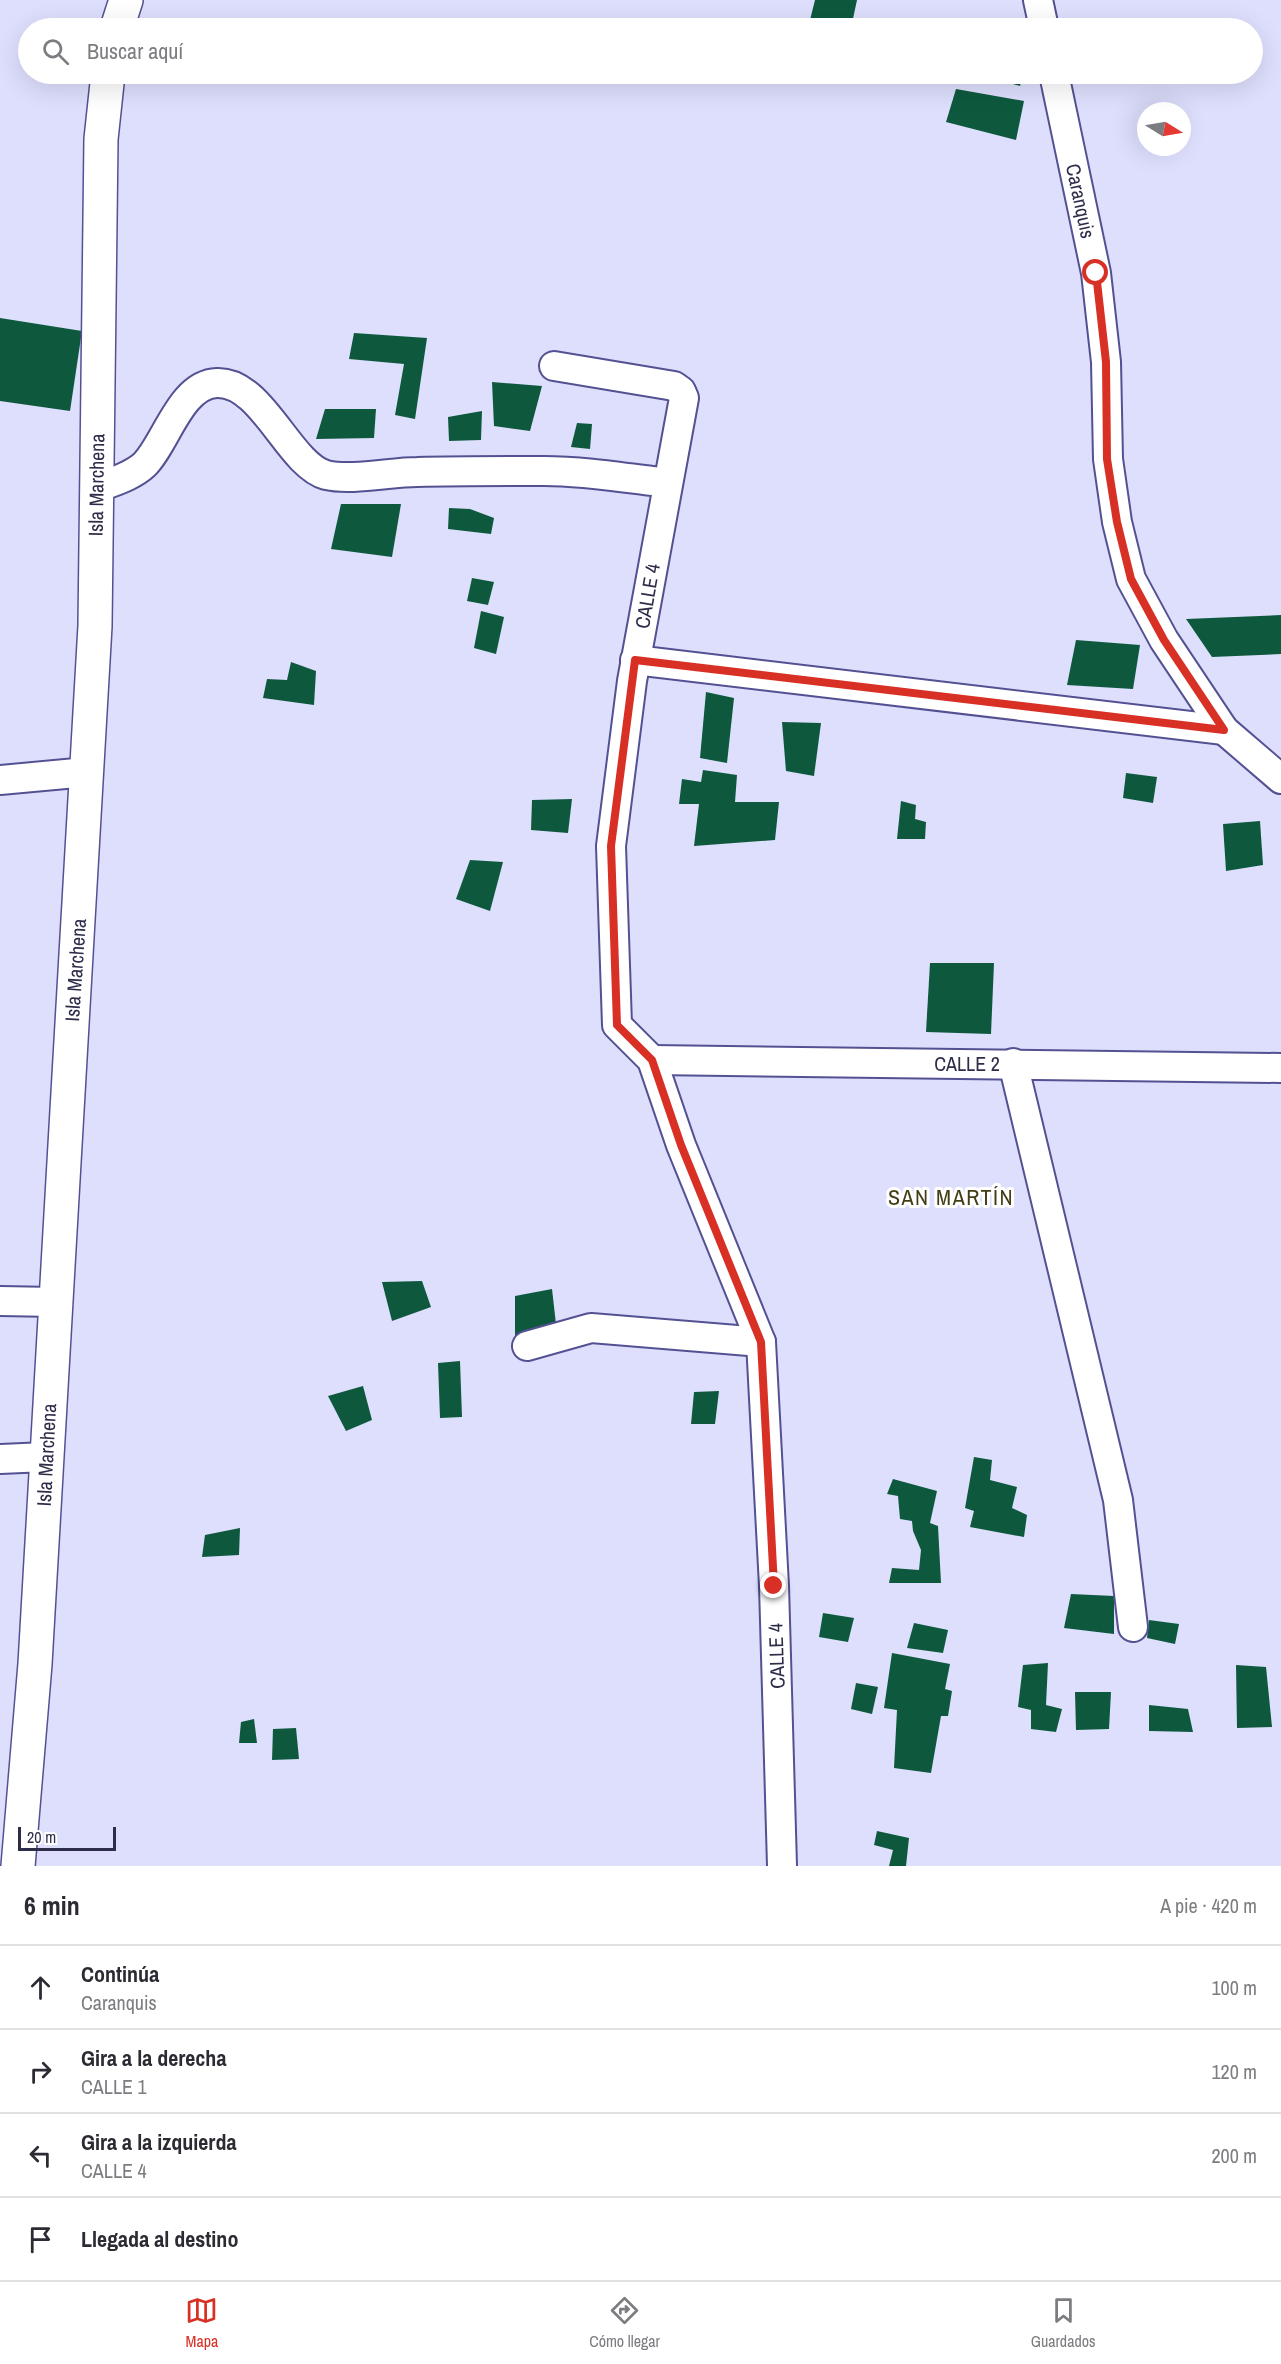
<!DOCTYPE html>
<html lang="es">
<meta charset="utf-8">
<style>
:root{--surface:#fff;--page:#f2f2f3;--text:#2b2b33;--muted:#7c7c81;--line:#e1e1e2;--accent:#d93025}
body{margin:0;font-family:"Archivo Narrow",sans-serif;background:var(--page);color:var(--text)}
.compass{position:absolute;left:1137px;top:102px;width:54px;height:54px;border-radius:50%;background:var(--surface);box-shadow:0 6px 24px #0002;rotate:101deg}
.scale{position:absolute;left:18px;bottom:15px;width:98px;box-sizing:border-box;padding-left:6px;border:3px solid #2d2d4a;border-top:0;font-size:16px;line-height:21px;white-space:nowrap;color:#2d2d4a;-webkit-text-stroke:4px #fff;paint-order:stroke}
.stop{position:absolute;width:18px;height:18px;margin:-14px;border:4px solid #d93025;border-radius:50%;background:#fff}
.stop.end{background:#d93025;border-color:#fff;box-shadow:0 2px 6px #0008}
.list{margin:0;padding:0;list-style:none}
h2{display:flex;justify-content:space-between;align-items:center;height:78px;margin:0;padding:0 24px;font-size:26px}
h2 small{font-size:20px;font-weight:400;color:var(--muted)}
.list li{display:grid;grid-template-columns:39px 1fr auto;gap:18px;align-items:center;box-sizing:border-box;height:84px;padding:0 24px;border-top:2px solid var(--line)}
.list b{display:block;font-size:22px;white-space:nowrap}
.list p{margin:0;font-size:20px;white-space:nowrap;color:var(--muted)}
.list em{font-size:20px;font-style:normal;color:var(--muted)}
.icon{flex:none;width:33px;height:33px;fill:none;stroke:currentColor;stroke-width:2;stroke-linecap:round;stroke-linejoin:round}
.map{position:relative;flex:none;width:1281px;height:1866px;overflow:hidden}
.search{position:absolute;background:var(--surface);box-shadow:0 6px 24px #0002;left:18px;right:18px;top:18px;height:66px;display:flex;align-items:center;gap:15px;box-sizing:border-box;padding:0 21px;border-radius:33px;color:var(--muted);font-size:22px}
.sheet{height:414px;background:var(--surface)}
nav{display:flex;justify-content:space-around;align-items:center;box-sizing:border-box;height:84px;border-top:2px solid var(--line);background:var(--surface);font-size:16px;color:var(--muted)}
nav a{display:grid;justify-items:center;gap:3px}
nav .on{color:var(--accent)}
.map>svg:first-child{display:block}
</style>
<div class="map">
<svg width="1281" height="1866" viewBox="0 0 1281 1866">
<rect width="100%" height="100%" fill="#dddffd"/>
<g fill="#0e593e">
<polygon points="815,0 857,0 851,28 808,28"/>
<polygon points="979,74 1023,74 1020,86"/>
<polygon points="956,89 1024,101 1016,140 946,122"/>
<polygon points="0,318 82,331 70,411 0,401"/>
<polygon points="354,333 427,338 415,419 395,415 404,364 349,359"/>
<polygon points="492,382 542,386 530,431 494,426"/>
<polygon points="325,409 376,409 374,438 316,439"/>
<polygon points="482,411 481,440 449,441 448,417"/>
<polygon points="577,423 592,424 590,449 571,447"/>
<polygon points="341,504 401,504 392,557 331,549"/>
<polygon points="449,508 470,509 494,518 491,534 448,529"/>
<polygon points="472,578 494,582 488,605 467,601"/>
<polygon points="481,611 504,617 496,654 474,648"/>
<polygon points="1281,615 1281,654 1212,657 1186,619"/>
<polygon points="1076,640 1140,645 1133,689 1067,685"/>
<polygon points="291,662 316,671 314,705 263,698 267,679 287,680"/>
<polygon points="706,692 734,698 727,763 700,758"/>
<polygon points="782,722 821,723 814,776 786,771"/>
<polygon points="703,770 737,775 735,802 779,802 775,840 694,846 699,804 679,804 682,779 701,782"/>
<polygon points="1126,773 1157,777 1153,803 1123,798"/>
<polygon points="572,799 568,833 531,830 532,800"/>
<polygon points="901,801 916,805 915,819 926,822 925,839 897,839"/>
<polygon points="1260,821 1263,865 1226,871 1223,824"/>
<polygon points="470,860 503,862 490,911 456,899"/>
<polygon points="930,963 994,963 991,1034 926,1032"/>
<polygon points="422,1281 431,1307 392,1321 382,1282"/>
<polygon points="552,1289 557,1333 515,1339 515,1296"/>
<polygon points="460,1361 462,1417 440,1418 438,1363"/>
<polygon points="363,1386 372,1420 346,1431 328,1396"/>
<polygon points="719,1391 715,1424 691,1424 694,1392"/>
<polygon points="974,1457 992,1460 990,1480 1017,1487 1012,1508 1027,1515 1024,1537 970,1527 974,1511 965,1508"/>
<polygon points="893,1479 937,1491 930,1523 938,1526 941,1583 889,1583 892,1568 919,1570 921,1550 913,1531 912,1521 900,1519 898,1496 887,1494"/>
<polygon points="240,1528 239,1555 202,1557 205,1535"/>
<polygon points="1071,1594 1114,1596 1114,1634 1064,1628"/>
<polygon points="823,1613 854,1618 848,1642 819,1637"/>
<polygon points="1149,1620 1179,1624 1175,1644 1147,1638"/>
<polygon points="914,1623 948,1630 943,1653 907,1648"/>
<polygon points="892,1653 950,1664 945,1689 952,1691 948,1716 941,1716 931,1773 894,1768 897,1710 884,1708"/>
<polygon points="1048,1663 1046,1705 1062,1709 1056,1732 1031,1729 1031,1710 1018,1707 1023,1665"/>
<polygon points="1236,1665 1266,1667 1272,1727 1237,1728"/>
<polygon points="856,1683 878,1687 872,1714 851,1709"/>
<polygon points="1075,1692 1111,1692 1109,1729 1076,1730"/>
<polygon points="1149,1705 1188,1709 1193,1732 1149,1731"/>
<polygon points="254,1719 257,1743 239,1743 241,1722"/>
<polygon points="296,1728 299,1759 272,1760 273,1729"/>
<polygon points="877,1831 909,1838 906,1866 889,1866 893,1850 874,1845"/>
</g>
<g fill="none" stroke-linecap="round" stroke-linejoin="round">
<defs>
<g id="minor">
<polyline points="1038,0 1044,28"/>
<polyline points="1054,74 1096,273 1106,362 1108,459 1117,522 1131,579 1164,640 1224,730 1281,779"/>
<polyline points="554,366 674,386 681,391 684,398 632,681 611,846 617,1025 652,1060 681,1145 761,1342 774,1586 782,1866"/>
<path d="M 95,489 C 111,482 131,477 144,465 C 166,444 180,384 217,383 C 262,381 289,465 326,475 C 351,481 391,472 417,472 C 459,471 502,471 544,471 C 585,471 626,478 667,483"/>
<polyline points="635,660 1224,730"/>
<polyline points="0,780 87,772"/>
<polyline points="652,1060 1281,1068"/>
<polyline points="1013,1063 1118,1500 1133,1627"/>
<polyline points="0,1301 55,1302"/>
<polyline points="527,1346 591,1328 761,1342"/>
<polyline points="0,1459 46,1457"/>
</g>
<g id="tertiary">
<polyline points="117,28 126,0"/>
<polyline points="18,1866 35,1664 95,626 101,139 108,74"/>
</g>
</defs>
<use href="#minor" stroke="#535192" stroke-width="32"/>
<use href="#tertiary" stroke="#535192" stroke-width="36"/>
<use href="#minor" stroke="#fff" stroke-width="28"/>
<use href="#tertiary" stroke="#fff" stroke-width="33"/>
</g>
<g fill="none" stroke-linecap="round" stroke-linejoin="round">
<polyline stroke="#d93025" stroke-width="8" points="774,1586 761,1342 681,1145 652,1060 617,1025 611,846 635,660 1224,730 1164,640 1131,579 1117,522 1107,459 1106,362 1096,273"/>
</g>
<g text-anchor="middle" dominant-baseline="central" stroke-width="6" stroke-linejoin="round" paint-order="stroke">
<g font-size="20" fill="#2d2d4a" stroke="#fff">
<text transform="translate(1081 201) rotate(78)">Caranquis</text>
<text transform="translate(96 485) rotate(-89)">Isla Marchena</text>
<text transform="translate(647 596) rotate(-80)">CALLE 4</text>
<text transform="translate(75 970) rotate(-86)">Isla Marchena</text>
<text x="967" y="1063">CALLE 2</text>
<text transform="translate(46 1455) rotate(-87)">Isla Marchena</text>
<text transform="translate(776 1656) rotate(-92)">CALLE 4</text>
</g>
<g font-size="22" letter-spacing="1.5" fill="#423d14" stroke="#fff">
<text x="951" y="1197">SAN MARTÍN</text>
</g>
</g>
</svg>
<svg class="compass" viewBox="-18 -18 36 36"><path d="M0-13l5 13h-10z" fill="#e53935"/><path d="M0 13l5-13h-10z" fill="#7c7c81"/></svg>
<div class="scale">20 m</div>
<div class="stop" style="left:1096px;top:273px"></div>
<div class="stop end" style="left:774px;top:1586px"></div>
<div class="search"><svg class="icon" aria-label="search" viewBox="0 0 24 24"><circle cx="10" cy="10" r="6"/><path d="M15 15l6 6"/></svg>Buscar aquí</div>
</div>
<section class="sheet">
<h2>6 min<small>A pie · 420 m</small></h2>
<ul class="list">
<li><svg class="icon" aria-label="ahead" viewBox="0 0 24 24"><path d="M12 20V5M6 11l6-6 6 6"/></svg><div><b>Continúa</b><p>Caranquis</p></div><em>100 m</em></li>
<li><svg class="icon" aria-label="right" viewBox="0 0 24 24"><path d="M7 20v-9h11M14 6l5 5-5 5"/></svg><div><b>Gira a la derecha</b><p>CALLE 1</p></div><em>120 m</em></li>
<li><svg class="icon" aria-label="left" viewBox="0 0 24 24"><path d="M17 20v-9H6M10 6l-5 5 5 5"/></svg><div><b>Gira a la izquierda</b><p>CALLE 4</p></div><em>200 m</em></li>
<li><svg class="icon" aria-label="arrive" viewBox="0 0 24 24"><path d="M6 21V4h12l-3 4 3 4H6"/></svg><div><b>Llegada al destino</b></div></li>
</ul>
</section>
<nav>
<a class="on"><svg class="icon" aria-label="map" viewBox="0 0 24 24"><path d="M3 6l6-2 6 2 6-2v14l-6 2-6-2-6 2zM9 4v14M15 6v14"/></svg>Mapa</a>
<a><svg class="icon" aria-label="directions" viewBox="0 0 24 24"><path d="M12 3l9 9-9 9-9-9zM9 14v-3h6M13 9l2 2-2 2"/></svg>Cómo llegar</a>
<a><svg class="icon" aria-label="saved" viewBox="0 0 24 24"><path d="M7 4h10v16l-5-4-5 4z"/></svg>Guardados</a>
</nav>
